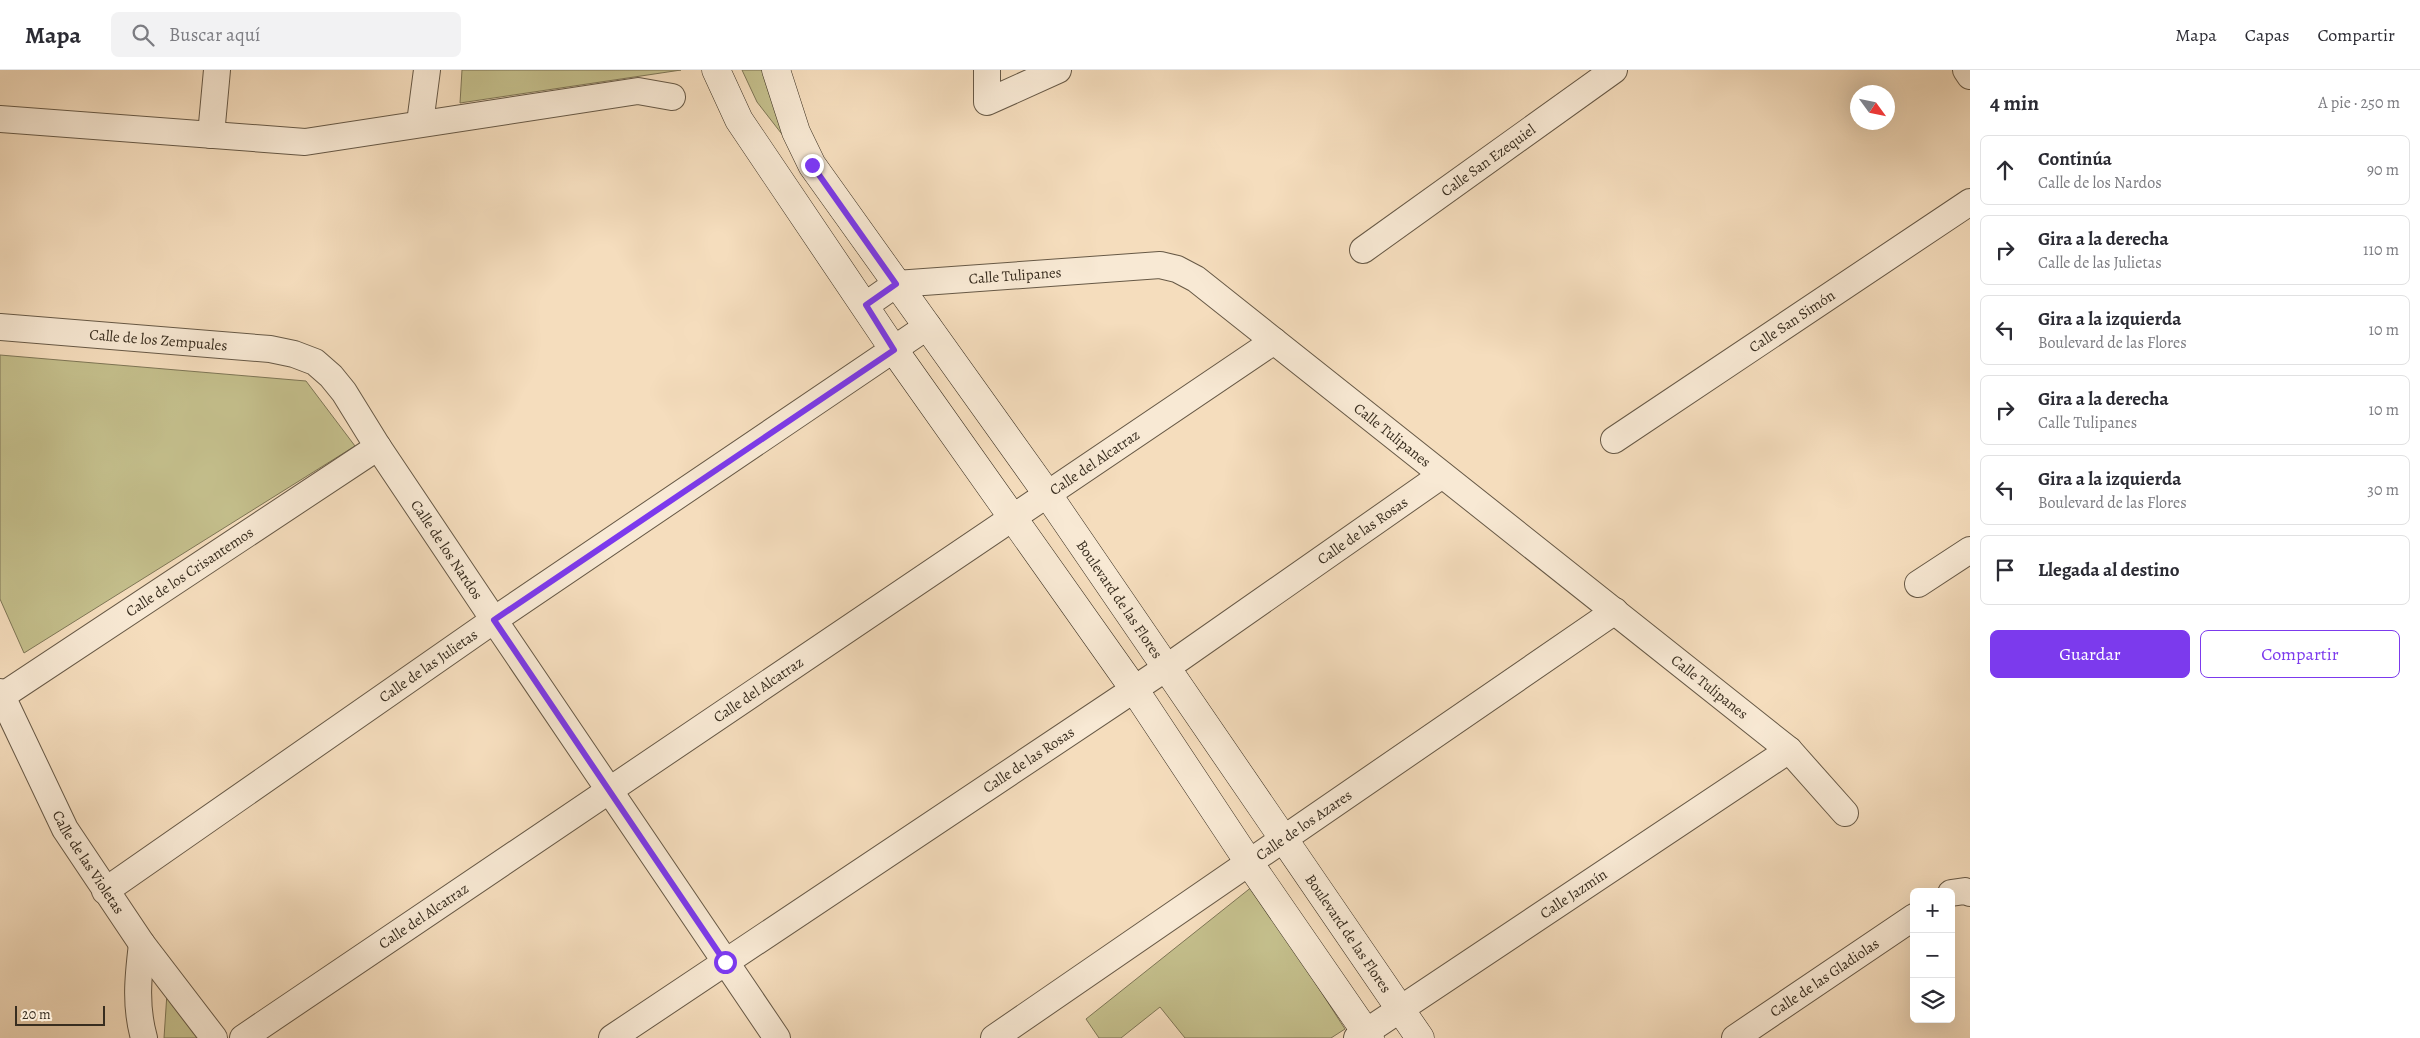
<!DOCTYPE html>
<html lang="es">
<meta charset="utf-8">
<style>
:root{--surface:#fff;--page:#f2f2f3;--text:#2b2b33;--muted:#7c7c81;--line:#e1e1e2;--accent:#7c3aed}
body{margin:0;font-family:Alegreya,serif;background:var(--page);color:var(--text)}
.controls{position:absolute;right:15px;bottom:15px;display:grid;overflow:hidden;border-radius:8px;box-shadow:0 5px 20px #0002}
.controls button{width:45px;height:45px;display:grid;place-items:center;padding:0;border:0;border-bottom:1px solid var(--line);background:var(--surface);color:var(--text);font:25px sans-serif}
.compass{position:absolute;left:1850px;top:15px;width:45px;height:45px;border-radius:50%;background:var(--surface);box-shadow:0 5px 20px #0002;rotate:123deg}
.scale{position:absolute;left:15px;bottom:12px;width:90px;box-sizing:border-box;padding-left:5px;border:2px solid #382d1f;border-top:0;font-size:14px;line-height:18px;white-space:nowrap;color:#382d1f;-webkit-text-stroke:4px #f8e9d4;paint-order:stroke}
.stop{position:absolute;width:15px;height:15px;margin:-11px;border:4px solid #7c3aed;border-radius:50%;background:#fff}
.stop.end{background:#7c3aed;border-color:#fff;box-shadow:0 1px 5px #0008}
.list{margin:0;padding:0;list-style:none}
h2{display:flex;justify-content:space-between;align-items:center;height:65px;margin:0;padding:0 20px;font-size:21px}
h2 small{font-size:16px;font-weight:400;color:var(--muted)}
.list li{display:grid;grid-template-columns:32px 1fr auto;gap:15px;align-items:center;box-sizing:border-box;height:70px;margin:0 10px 10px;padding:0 10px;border:1px solid var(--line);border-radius:8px}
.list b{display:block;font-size:19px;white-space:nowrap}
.list p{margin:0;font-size:16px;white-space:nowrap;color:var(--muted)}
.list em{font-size:16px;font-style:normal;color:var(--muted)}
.actions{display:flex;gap:10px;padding:15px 20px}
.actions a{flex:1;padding:11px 0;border:1px solid var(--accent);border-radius:8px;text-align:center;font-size:18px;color:var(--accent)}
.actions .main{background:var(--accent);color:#fff}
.icon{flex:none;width:28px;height:28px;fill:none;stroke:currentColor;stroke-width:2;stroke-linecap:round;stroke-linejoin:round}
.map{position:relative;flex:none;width:1970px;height:968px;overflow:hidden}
header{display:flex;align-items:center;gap:30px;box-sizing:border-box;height:70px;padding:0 25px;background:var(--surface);border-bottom:1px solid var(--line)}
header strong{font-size:24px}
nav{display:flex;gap:28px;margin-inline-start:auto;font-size:18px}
.search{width:350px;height:45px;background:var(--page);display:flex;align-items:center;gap:12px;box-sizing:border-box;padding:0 18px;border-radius:8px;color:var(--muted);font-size:19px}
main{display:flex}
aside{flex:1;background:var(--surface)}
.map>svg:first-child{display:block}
</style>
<header>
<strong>Mapa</strong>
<div class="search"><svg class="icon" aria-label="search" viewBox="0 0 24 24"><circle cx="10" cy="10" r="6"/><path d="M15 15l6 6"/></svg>Buscar aquí</div>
<nav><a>Mapa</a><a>Capas</a><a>Compartir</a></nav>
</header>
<main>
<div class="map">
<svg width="1970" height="968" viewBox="0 0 1970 968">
<rect width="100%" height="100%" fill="#f5ddbd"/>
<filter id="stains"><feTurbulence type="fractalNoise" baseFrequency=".004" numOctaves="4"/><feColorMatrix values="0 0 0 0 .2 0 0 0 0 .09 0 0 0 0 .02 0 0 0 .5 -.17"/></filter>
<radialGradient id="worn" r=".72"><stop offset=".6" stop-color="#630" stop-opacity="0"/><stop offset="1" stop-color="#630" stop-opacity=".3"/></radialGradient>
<g fill="#c4bf8c" stroke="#7e7656">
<polygon points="462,0 681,0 460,33"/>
<polygon points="742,0 772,0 788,72 757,32"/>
<polygon points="0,285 306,311 355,376 24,583 0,529"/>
<polygon points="1253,816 1345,959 1331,968 1185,968 1160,937 1121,968 1099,968 1086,949"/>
<polygon points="167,923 199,968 164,968"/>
</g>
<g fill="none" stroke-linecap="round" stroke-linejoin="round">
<defs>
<g id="street">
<polyline points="987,0 987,32 1058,0"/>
<polyline points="1966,0 1970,6"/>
<polyline points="0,49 305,72 638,21 672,27"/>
<polyline points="420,53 427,0"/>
<polyline points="211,65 217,0"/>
<path id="s1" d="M 1363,180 L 1614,0"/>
<path id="s2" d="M 866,235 L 896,214 L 1160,195 L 1177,199 L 1196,209 L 1789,680 L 1845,743"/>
<path id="s3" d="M 0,257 L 270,279 L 294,284 L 315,292 L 331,306 L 344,322 L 378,377 L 494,550 L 777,968"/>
<path id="s4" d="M 1614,370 L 1970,132"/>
<polyline points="1918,514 1970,480"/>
<path id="s5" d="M 0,622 L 65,759 L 142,874 L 214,968"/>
<path id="s6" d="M 2,626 L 378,377"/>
<path id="s7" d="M 105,821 L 494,550 L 928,256"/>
<polyline points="1951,823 1965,821 1970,823"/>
<path d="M 142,874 C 138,907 135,936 144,968"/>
<path id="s8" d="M 243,968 L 1274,271"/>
<path id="s9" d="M 612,968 L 1166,598 L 1442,405"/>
<path id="s10" d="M 994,968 L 1615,541"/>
<path id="s11" d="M 1357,968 L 1789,680"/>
<path id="s12" d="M 1735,968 L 1914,847"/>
</g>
<g id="secondary">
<polyline points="716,0 739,50 894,280 1134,619 1250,794 1370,968"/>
<path id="s13" d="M 776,0 L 796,62 L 812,95 L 1048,425 L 1420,968"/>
</g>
</defs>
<use href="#street" stroke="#675946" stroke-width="28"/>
<use href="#secondary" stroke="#382d1f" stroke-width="29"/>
<use href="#street" stroke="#f8e9d4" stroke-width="26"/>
<use href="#secondary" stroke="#f8e9d4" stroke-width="28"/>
</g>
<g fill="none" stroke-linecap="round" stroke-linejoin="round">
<polyline stroke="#7c3aed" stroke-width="6" points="725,892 494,550 894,280 866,235 896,214 812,95"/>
</g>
<g text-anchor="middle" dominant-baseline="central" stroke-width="5" stroke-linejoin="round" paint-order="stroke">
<g font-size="15" fill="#382d1f" stroke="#f8e9d4">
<text stroke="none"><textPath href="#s1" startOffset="154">Calle San Ezequiel</textPath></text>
<text stroke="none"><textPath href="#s2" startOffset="156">Calle Tulipanes</textPath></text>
<text stroke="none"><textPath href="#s4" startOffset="214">Calle San Simón</textPath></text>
<text stroke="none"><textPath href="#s3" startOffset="159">Calle de los Zempuales</textPath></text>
<text stroke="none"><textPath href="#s2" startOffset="591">Calle Tulipanes</textPath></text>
<text stroke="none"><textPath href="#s8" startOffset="1028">Calle del Alcatraz</textPath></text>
<text stroke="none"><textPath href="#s9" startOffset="906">Calle de las Rosas</textPath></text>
<text stroke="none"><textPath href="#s3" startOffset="548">Calle de los Nardos</textPath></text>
<text stroke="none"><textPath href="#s6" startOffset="225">Calle de los Crisantemos</textPath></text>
<text stroke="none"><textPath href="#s13" startOffset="634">Boulevard de las Flores</textPath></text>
<text stroke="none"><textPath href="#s7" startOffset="394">Calle de las Julietas</textPath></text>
<text stroke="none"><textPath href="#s2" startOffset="996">Calle Tulipanes</textPath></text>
<text stroke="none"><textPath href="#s8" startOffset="622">Calle del Alcatraz</textPath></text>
<text stroke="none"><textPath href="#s9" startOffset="501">Calle de las Rosas</textPath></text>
<text stroke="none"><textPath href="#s10" startOffset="376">Calle de los Azares</textPath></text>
<text stroke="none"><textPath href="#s5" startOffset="192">Calle de las Violetas</textPath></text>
<text stroke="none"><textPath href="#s11" startOffset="260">Calle Jazmín</textPath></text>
<text stroke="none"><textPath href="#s8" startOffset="218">Calle del Alcatraz</textPath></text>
<text stroke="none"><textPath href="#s13" startOffset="1039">Boulevard de las Flores</textPath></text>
<text stroke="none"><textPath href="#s12" startOffset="108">Calle de las Gladiolas</textPath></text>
</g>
</g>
<rect width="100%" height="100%" filter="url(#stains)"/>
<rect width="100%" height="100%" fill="url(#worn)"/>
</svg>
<div class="controls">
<button>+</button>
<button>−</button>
<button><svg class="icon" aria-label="layers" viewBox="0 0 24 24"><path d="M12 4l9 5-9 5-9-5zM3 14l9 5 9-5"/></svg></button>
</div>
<svg class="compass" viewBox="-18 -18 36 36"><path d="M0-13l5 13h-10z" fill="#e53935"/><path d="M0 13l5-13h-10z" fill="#7c7c81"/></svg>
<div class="scale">20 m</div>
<div class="stop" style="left:725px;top:892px"></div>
<div class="stop end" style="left:812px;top:95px"></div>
</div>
<aside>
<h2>4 min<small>A pie · 250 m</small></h2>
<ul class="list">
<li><svg class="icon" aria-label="ahead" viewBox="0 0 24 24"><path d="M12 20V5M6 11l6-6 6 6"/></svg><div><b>Continúa</b><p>Calle de los Nardos</p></div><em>90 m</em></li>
<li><svg class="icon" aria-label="right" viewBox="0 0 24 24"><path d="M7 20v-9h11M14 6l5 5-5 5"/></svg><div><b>Gira a la derecha</b><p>Calle de las Julietas</p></div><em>110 m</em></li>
<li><svg class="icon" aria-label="left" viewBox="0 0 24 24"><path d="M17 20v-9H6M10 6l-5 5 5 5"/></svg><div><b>Gira a la izquierda</b><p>Boulevard de las Flores</p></div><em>10 m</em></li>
<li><svg class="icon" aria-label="right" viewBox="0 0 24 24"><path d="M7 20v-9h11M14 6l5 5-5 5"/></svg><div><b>Gira a la derecha</b><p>Calle Tulipanes</p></div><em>10 m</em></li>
<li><svg class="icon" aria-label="left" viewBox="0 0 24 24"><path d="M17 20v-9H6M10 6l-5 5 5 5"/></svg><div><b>Gira a la izquierda</b><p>Boulevard de las Flores</p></div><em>30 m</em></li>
<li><svg class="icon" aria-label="arrive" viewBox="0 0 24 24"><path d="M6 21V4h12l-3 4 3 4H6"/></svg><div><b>Llegada al destino</b></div></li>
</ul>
<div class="actions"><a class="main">Guardar</a><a>Compartir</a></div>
</aside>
</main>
